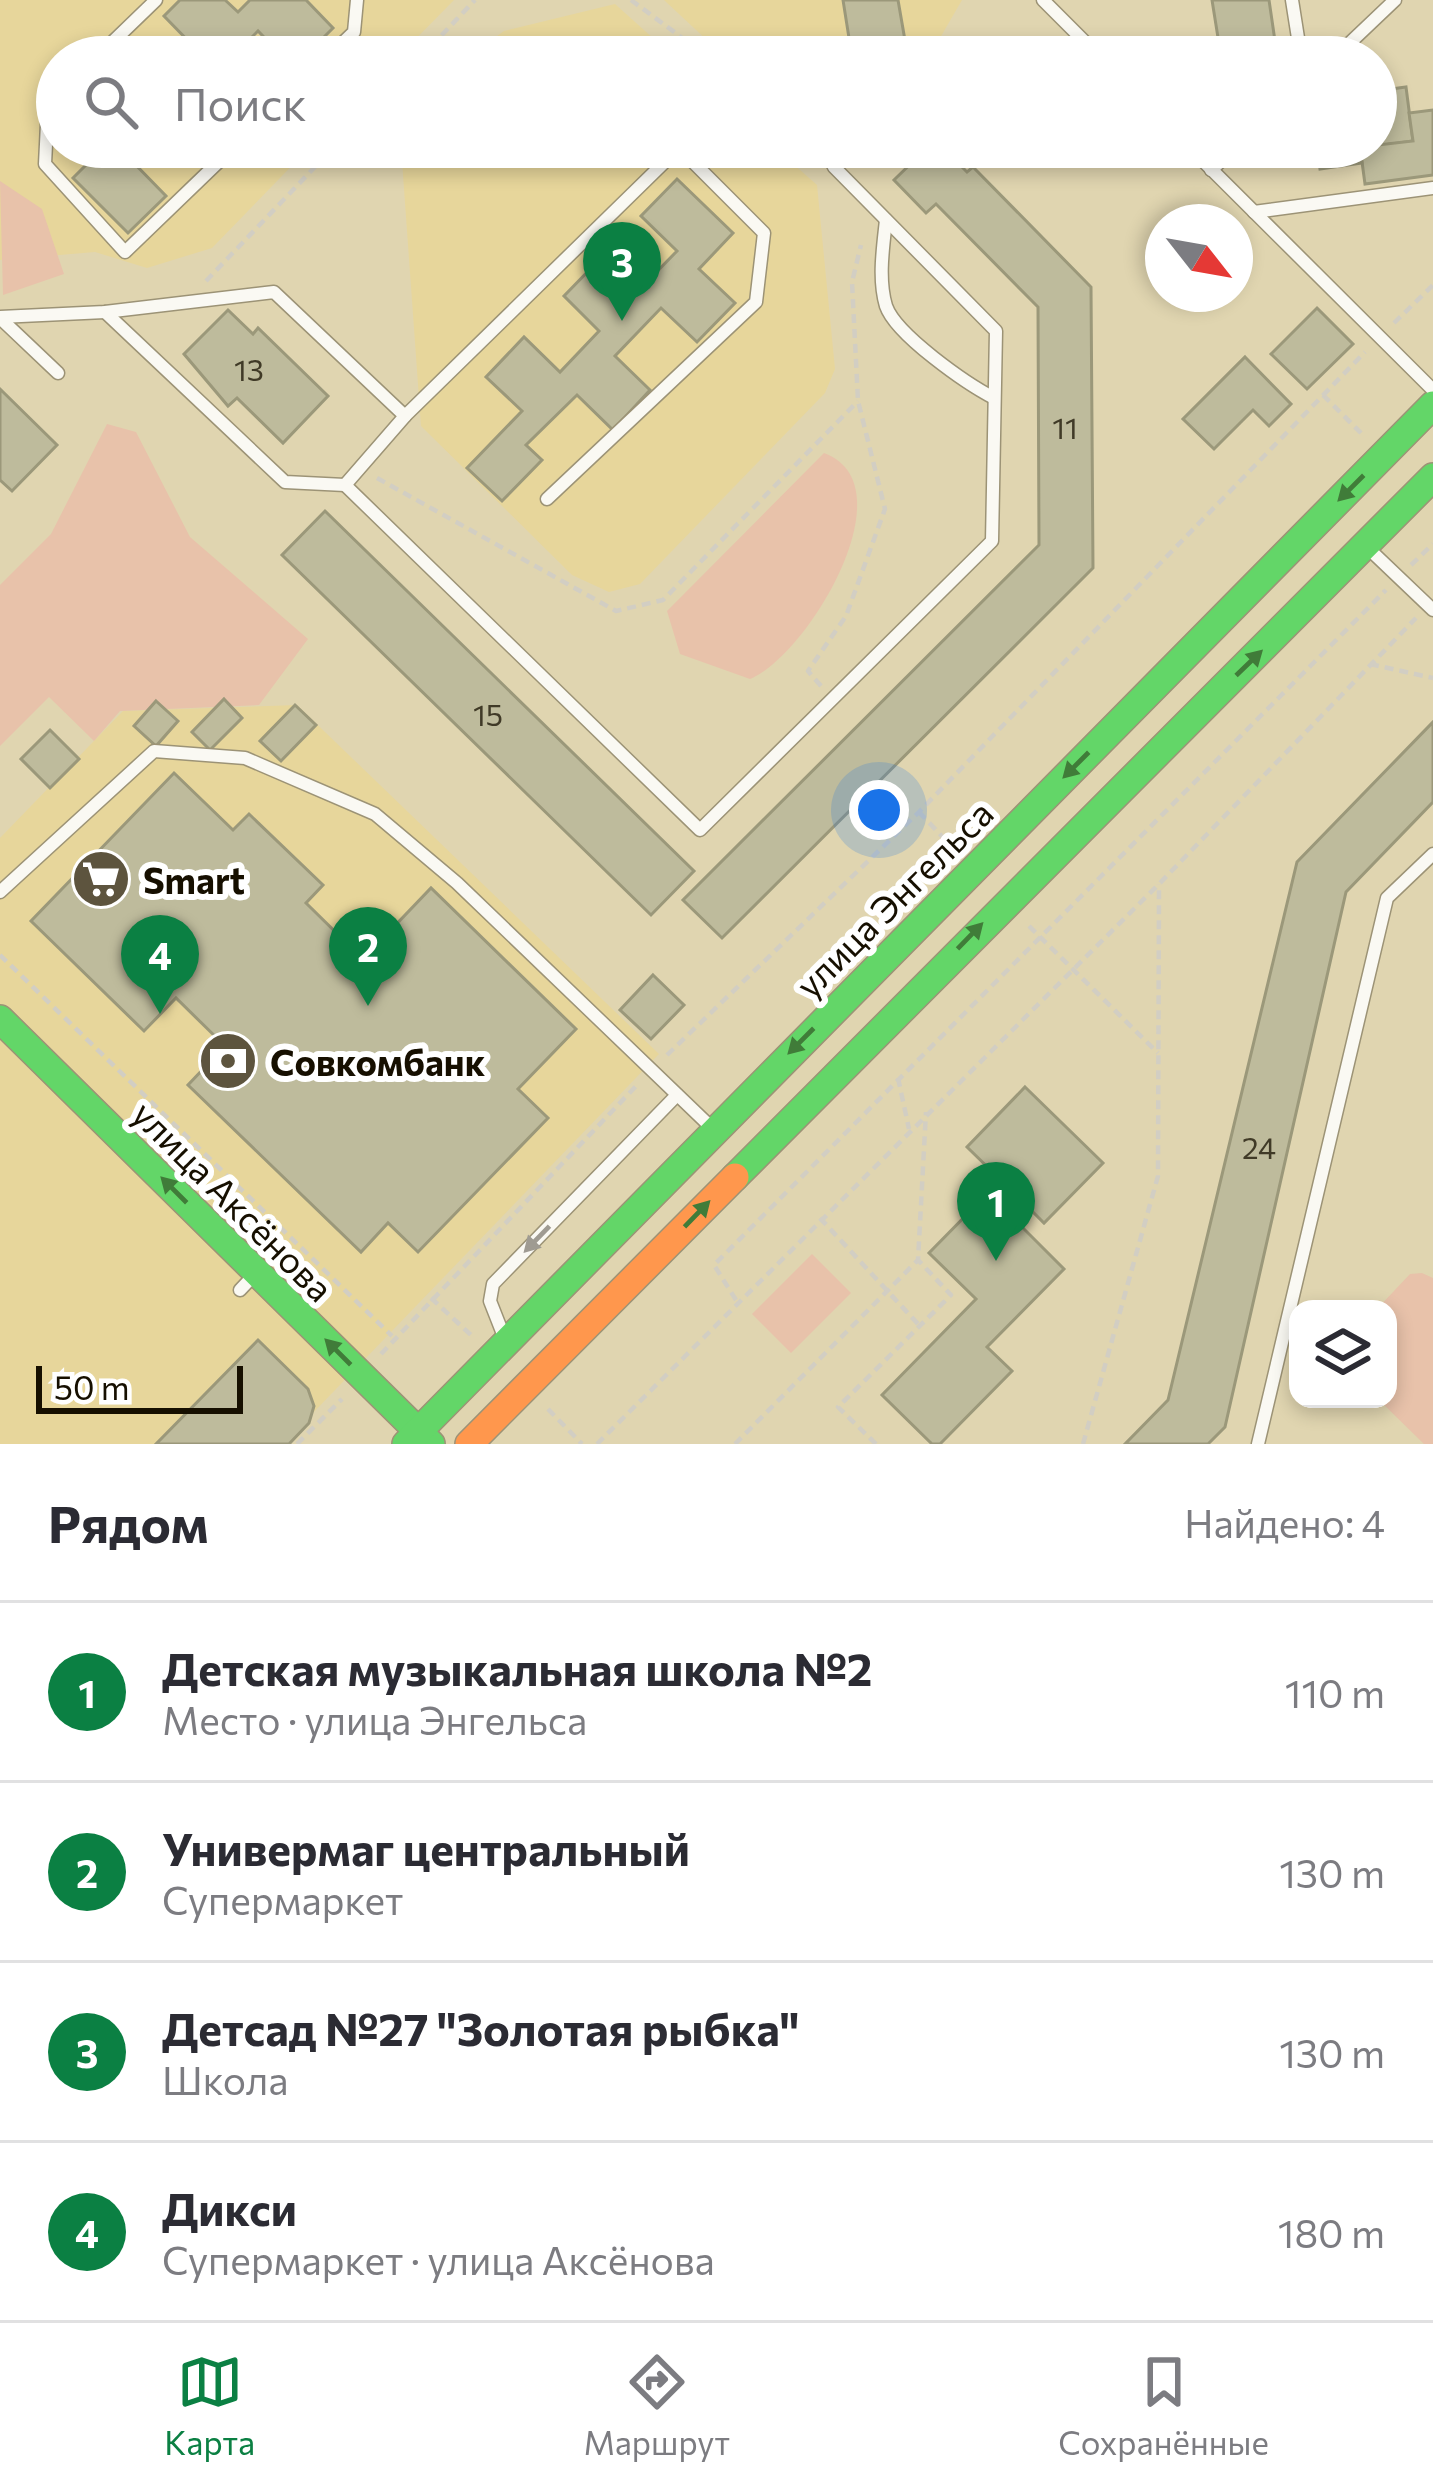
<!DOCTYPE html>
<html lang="ru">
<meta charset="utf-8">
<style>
:root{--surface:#fff;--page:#f7f7f7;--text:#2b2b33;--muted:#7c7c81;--line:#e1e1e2;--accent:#0b8043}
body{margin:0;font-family:Commissioner,sans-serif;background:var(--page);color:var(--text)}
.controls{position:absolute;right:36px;bottom:36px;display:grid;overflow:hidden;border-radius:24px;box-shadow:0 6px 18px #0003}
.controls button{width:108px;height:108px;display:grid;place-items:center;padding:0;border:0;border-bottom:3px solid var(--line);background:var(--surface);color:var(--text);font:60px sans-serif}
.compass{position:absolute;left:1145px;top:204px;width:108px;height:108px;border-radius:50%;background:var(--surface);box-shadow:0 6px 18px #0003;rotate:121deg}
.scale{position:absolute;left:36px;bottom:30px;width:207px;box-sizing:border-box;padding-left:12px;border:6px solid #160f00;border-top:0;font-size:33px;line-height:42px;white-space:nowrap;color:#160f00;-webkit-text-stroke:9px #fff;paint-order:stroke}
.you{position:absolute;left:879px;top:810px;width:42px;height:42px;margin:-30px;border:9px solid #fff;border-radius:50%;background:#1a73e8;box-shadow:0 0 0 18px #1a73e833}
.badge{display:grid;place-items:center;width:78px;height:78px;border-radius:50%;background:var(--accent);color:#fff;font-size:39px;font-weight:700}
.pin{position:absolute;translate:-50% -99px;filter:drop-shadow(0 3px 6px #0008)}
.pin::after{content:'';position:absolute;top:63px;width:42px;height:36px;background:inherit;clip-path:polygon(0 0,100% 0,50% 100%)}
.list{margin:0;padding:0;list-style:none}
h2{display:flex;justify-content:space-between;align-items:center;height:156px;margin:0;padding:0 48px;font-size:51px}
h2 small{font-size:39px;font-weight:400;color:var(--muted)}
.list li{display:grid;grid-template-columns:78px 1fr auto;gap:36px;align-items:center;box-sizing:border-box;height:180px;padding:0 48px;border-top:3px solid var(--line)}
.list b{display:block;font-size:45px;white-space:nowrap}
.list p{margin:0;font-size:39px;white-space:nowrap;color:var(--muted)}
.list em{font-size:39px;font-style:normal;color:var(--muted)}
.icon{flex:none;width:66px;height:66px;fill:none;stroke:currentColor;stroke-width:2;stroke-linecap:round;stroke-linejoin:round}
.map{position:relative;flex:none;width:1433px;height:1444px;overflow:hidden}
.search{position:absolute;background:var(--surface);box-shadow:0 6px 18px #0003;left:36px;right:36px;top:36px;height:132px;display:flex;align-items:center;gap:30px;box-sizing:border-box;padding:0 42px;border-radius:66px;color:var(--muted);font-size:45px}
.sheet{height:876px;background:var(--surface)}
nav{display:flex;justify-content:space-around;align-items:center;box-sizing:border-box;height:168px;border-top:3px solid var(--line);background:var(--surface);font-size:33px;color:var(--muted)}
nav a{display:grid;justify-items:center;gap:6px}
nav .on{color:var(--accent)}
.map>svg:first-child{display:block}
</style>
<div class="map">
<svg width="1433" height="1444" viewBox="0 0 1433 1444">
<rect width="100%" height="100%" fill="#e0d5b0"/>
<g fill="#e7d69b">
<polygon points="0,0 454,0 398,57 57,57 57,147 310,147 212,248 147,268 95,252 0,260"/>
<polygon points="664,0 962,0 929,57 725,57"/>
<polygon points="615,4 674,57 468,57 504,31"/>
<polygon points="401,147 774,147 817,185 835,369 825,393 640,584 609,592 572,575 421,426"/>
<polygon points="297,705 659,1054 283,1444 0,1444 0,838 123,711"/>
</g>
<g fill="#e8c2aa">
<polygon points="0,181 42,209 64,274 3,295"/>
<polygon points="107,424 136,432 190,537 308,639 259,705 120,711 94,741 49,697 0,746 0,585 51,534"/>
<path d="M 824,453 C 910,485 808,655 750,679 L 680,654 L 667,611 Z"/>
<polygon points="812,1254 851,1293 791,1353 752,1314"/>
<polygon points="1422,1273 1433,1278 1433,1444 1424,1444 1378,1399 1388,1399 1388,1309 1377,1309 1410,1274"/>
</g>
<g fill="#bebb9c" stroke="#9b987a" stroke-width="3">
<polygon points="180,0 225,0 238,12 250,0 306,0 333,28 304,57 283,57 258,31 232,57 192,57 198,51 164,16"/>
<polygon points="843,0 898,0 907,52 852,57"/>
<polygon points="1212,0 1269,0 1275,41 1220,50"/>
<polygon points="1406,87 1413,141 1376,146 1376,91"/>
<polygon points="1433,110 1433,175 1365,184 1360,147 1413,141 1409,113"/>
<polygon points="104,147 142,147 130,159 166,196 128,233 73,178"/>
<polygon points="928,147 942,147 967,172 973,167 1091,287 1093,568 722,938 683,900 1039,545 1038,307 936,204 926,213 894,180"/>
<polygon points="1317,147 1360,147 1362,163 1320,169"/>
<polygon points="677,179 733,233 699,269 735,303 697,342 661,308 615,356 650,390 613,430 577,395 526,445 542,460 502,501 467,468 522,411 486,377 524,337 560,372 599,331 564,296 602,257 637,292 677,251 641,216"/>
<polygon points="1317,308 1353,344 1307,389 1271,354"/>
<polygon points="228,310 253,334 258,328 328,396 283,443 237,398 228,406 184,354"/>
<polygon points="1245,357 1291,404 1269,426 1253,410 1214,449 1183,419"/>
<polygon points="0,389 57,445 12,491 0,480"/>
<polygon points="325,511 694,871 651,915 282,555"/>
<polygon points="224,699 242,718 210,750 192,732"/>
<polygon points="156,701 178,721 156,746 134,726"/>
<polygon points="295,705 316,725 281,761 260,741"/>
<polygon points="1433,722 1433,802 1346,892 1225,1427 1208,1444 1125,1444 1168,1400 1297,862"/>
<polygon points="50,730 79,759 50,788 21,759"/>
<polygon points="174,773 233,830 249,814 323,885 306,903 363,959 431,888 576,1029 518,1089 548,1118 418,1252 388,1223 361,1252 188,1085 225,1046 176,998 144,1031 31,921"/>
<polygon points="653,975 684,1005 651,1039 620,1010"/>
<polygon points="1025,1087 1103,1163 1044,1223 1026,1205 1013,1218 1064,1269 987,1347 1012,1371 940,1444 932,1444 882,1395 976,1299 929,1253 988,1193 997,1202 1010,1189 967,1147"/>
<polygon points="258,1340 308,1389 314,1406 309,1423 289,1444 156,1444"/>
</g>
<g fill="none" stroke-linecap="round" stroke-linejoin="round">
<defs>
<g id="lane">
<polyline points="1043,0 1100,57"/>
<polyline points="1292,0 1301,57"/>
<polyline points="97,57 156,0"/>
<polyline points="328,57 354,32 357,0"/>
<polyline points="1335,57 1395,0"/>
<polyline points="57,95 48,104 45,164 125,252 234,147"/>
<polyline points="1189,147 1433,390"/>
<polyline points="1211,170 1237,147"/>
<polyline points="1254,212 1433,188"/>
<path d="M 886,220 C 883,248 878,279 886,306 C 896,335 967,384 994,398"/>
<polyline points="105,312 285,482 345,485"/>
<polyline points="0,317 105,312 274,292 405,416 345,485 700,830 992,541 996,331 834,167 824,147"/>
<polyline points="0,318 58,373"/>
<polyline points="405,416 679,148 764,233 756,302 547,499"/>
<polyline points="1369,549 1433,610"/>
<polyline points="0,892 154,751 245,758 375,814 457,883 713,1129"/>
<polyline points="240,1290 256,1273"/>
<polyline points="503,1334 490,1301 493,1284 677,1095"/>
<polyline points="1258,1444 1387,898 1433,854"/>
</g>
<g id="fast">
<polyline points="0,1019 431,1444"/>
<polyline points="735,1177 1433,477"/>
<polyline points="406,1444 1433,405"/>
</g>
<polyline id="slow" points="469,1444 735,1177"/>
</defs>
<use href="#lane" stroke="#9c9376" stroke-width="15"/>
<use href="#fast" stroke="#9c9376" stroke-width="30"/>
<use href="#slow" stroke="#9c9376" stroke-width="30"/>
<g stroke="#d2cec3" stroke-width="4.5" stroke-dasharray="9 6" stroke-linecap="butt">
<polyline points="631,0 708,57"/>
<polyline points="421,57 475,0"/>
<polyline points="206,281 334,147"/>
<polyline points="1394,323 1433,285"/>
<polyline points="1323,395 1361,433"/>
<polyline points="377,478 616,611 663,600 858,401"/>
<polyline points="1411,565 1433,544"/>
<polyline points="1370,664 1433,678"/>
<polyline points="821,686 808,671 846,616 885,509 858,401 852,282 861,245"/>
<polyline points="919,812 952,847"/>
<polyline points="1029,926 1158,1053"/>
<polyline points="0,955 392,1336"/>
<polyline points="667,1055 919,812 1365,352"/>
<polyline points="898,1078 909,1129"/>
<polyline points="820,1218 918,1324"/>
<polyline points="431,1298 471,1335"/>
<polyline points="736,1300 714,1265 1386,590"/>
<polyline points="381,1354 638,1084"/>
<polyline points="548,1409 582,1444"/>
<polyline points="297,1444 342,1399"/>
<polyline points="597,1444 1159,884 1416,618"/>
<polyline points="735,1444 918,1260"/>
<polyline points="876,1444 838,1407 951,1295 918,1260 926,1112"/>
<polyline points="1083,1444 1158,1176 1159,884"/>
</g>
<use href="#lane" stroke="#faf9f3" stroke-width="12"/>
<use href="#fast" stroke="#63d668" stroke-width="27"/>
<use href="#slow" stroke="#ff974d" stroke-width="27"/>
</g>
<defs><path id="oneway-solid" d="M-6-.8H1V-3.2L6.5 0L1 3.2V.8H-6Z" transform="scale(3)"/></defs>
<g fill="#407c39">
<use href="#oneway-solid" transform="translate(1351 488) rotate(135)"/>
<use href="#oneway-solid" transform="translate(1249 663) rotate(-44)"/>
<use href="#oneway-solid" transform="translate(1076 765) rotate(135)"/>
<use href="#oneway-solid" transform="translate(970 936) rotate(-46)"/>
<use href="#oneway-solid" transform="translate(801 1041) rotate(135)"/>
<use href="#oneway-solid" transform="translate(174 1190) rotate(-135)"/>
<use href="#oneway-solid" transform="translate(697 1214) rotate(-46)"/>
<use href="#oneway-solid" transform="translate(338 1352) rotate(-135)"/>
</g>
<use fill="#9f9b92" href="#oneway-solid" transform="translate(537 1239) rotate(134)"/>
<defs>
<symbol id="supermarket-disc" viewBox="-11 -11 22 22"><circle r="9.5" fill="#5d543e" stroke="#fff"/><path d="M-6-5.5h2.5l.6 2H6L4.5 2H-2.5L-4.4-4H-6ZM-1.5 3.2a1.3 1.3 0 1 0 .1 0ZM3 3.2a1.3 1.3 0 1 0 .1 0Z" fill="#fff"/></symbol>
<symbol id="bank-disc" viewBox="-11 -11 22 22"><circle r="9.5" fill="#5d543e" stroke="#fff"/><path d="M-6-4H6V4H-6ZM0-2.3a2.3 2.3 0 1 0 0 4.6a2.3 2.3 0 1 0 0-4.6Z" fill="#fff"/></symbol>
</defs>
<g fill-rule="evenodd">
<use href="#supermarket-disc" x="68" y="846" width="66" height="66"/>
<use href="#bank-disc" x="195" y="1028" width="66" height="66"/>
</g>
<g text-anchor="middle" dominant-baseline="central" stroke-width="12" stroke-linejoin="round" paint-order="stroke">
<g font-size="30" fill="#403a27">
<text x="249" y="368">13</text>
<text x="1065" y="426">11</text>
<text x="488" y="713">15</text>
<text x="1259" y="1146">24</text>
</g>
<g font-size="36" font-weight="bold" fill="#160f00" stroke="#fff" text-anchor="start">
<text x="143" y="879">Smart</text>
<text x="270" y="1061">Совкомбанк</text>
</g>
<g font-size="36" fill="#160f00" stroke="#fff">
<text transform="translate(893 898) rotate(-45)">улица Энгельса</text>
<text transform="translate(234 1200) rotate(45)">улица Аксёнова</text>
</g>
</g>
</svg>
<div class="controls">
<button><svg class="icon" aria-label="layers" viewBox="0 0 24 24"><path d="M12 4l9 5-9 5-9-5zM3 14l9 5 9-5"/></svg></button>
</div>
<svg class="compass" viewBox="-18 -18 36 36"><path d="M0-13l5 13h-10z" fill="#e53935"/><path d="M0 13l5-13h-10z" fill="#7c7c81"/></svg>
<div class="scale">50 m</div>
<div class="you"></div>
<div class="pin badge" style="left:996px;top:1261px">1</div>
<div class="pin badge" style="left:368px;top:1006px">2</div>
<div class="pin badge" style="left:622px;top:321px">3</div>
<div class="pin badge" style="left:160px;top:1014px">4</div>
<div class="search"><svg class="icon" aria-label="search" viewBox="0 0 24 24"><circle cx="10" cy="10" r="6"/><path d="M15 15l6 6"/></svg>Поиск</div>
</div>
<section class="sheet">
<h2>Рядом<small>Найдено: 4</small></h2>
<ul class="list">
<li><span class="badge">1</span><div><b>Детская музыкальная школа №2</b><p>Место · улица Энгельса</p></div><em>110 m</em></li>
<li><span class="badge">2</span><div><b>Универмаг центральный</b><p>Супермаркет</p></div><em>130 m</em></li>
<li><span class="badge">3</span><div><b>Детсад №27 &quot;Золотая рыбка&quot;</b><p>Школа</p></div><em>130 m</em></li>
<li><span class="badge">4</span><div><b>Дикси</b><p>Супермаркет · улица Аксёнова</p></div><em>180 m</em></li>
</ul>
</section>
<nav>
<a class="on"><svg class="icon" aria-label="map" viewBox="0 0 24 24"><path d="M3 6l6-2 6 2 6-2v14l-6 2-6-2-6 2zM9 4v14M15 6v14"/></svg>Карта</a>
<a><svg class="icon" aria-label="directions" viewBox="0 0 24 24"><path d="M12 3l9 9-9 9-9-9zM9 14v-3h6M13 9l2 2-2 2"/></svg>Маршрут</a>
<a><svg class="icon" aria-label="saved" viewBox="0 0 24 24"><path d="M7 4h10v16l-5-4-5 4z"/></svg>Сохранённые</a>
</nav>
